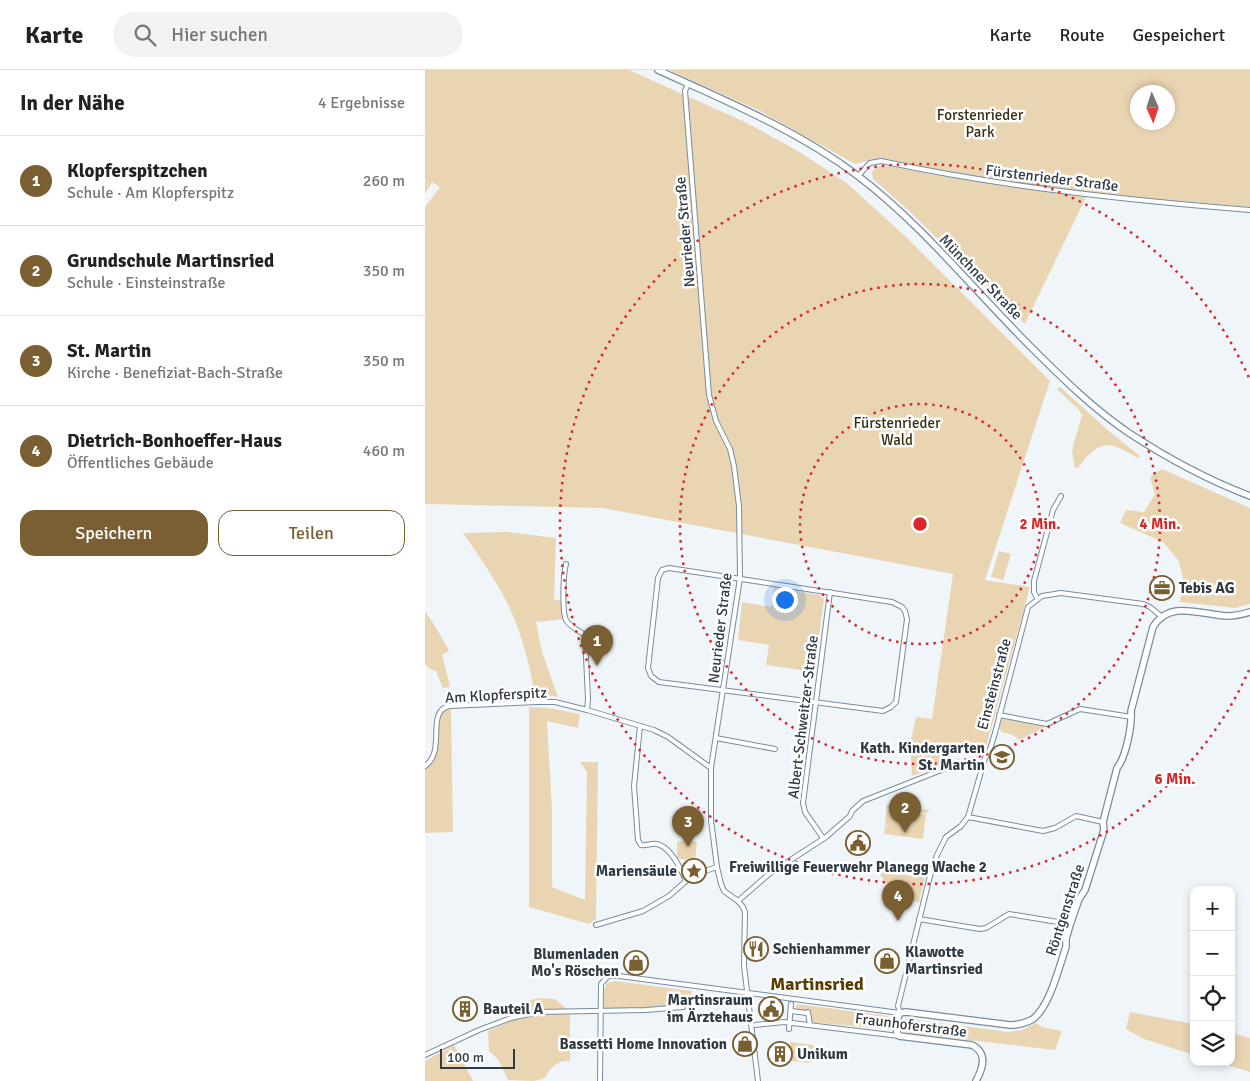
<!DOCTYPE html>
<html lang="de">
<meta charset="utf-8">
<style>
:root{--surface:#fff;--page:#f2f2f2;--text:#222;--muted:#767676;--line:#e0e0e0;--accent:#795f31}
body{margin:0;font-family:Signika,sans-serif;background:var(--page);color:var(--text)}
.controls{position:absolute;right:15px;bottom:15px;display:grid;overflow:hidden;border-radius:10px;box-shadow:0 2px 8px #0003}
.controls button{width:45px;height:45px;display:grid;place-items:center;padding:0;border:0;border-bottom:1px solid var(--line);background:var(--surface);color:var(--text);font:25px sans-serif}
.compass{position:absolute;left:705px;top:15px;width:45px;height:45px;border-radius:50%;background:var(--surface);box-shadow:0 2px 8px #0003;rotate:177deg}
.scale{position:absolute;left:15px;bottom:12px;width:75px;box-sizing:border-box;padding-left:5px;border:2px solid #313b44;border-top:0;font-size:14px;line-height:18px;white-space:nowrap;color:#313b44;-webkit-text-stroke:4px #fff;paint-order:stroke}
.you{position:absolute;left:359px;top:529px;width:18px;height:18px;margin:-12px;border:4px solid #fff;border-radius:50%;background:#1a73e8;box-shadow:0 0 0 8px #1a73e833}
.badge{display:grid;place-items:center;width:32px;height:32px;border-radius:50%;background:var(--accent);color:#fff;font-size:16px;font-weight:700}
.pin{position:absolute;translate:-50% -41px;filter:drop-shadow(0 1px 2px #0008)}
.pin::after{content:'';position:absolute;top:26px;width:18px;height:15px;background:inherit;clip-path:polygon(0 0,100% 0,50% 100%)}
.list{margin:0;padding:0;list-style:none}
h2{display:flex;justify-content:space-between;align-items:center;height:65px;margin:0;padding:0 20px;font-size:21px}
h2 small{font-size:16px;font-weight:400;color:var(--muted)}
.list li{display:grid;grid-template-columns:32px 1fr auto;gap:15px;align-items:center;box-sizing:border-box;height:90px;padding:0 20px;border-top:1px solid var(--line)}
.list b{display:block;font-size:19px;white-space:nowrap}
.list p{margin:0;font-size:16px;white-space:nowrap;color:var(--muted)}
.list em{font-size:16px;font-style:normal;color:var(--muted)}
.actions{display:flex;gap:10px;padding:15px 20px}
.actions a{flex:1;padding:11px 0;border:1px solid var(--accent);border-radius:15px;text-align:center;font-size:18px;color:var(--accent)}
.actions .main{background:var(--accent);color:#fff}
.icon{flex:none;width:28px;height:28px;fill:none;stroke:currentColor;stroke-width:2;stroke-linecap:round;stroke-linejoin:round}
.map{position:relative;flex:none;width:825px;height:1011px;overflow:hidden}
header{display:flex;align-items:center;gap:30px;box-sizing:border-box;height:70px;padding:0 25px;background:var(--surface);border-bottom:1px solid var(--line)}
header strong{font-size:24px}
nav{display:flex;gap:28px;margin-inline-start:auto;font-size:18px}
.search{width:350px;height:45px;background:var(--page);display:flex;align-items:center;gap:12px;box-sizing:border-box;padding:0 18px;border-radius:28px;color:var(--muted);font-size:19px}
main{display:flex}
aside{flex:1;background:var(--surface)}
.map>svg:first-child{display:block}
</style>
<header>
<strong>Karte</strong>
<div class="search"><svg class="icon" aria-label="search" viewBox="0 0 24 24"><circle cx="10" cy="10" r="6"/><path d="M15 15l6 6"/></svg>Hier suchen</div>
<nav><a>Karte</a><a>Route</a><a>Gespeichert</a></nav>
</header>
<main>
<aside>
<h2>In der Nähe<small>4 Ergebnisse</small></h2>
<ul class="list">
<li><span class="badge">1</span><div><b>Klopferspitzchen</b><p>Schule · Am Klopferspitz</p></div><em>260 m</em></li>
<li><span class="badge">2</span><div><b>Grundschule Martinsried</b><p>Schule · Einsteinstraße</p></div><em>350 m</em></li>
<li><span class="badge">3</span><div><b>St. Martin</b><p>Kirche · Benefiziat-Bach-Straße</p></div><em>350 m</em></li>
<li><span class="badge">4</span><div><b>Dietrich-Bonhoeffer-Haus</b><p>Öffentliches Gebäude</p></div><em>460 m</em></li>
</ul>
<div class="actions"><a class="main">Speichern</a><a>Teilen</a></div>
</aside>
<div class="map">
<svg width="825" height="1011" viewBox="0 0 825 1011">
<rect width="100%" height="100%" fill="#f0f5fa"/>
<g fill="#ead5b3" fill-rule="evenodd">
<polygon points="0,0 204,0 322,53 373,81 423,114 481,167 625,311 560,510 605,517 561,677 528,678 524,693 487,706 485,675 491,647 507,649 528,504 178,438 0,434 0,137 15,117 7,112 0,124 0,130"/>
<path d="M 244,0 L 825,0 L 825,137 L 661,123 L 525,103 L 456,88 L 430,94 L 333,40 ZM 712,22 L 742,22 L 742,52 L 712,52 Z"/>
<polygon points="453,96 469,97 509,105 661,127 600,254 482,139 448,109 447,102"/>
<path d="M 635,317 L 685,362 L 715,386 L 713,388 C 700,381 685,369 671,379 C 667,382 665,385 661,387 L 653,398 L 650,398 L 647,380 L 657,345 L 654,340 L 632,319 Z"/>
<polygon points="737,399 825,438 825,534 810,538 755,532 758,507 753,490 738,472 695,453 701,440 719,442 730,424 725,407"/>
<path d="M 83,462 L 131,468 L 129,529 L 137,531 L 139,549 L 111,552 L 117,582 L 133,627 L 115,624 L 110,626 C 105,597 98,568 86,541 C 74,515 55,487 38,463 Z"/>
<polygon points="574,481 586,484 578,510 566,507"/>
<polygon points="349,517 394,525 399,529 389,602 341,595 344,575 313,570 317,532 346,537"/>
<polygon points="0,541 12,559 24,581 17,585 25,617 18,618 11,601 5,599 0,594"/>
<polygon points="104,637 123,638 155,644 153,658 122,651 127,739 127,817 160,830 162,702 155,692 173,692 171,849 164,854 104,837"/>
<path d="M 26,639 L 28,762 L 0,763 L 0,699 C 20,683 1,661 13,642 Z"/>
<polygon points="579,649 618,655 620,657 594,670 588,665 576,662 575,658 576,651"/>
<polygon points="462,735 504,740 503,743 483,741 501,744 498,769 466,765 466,762 464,765 459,764 460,756 465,758 460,755"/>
<polygon points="262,770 272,772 270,792 252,788 252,772"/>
<path d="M 453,802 L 500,807 L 494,832 C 471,829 466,819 453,802 Z"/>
<polygon points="190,911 267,921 266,925 257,935 226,938 179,938 179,920 182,913"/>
<path d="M 112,928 L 130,929 L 145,942 L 145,991 C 131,991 126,997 120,1008 L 109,1011 L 83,1010 L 73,989 L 64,981 L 63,961 L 83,952 L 80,939 Z"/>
<polygon points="372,934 463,946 466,950 466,955 460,959 385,952 383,942 370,941"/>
<polygon points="705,942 769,954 769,985 719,969 701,959"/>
<polygon points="483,949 584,962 597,960 611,953 617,957 637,961 630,980 484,963 477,958 478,952"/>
<polygon points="806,963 825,968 825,1002 792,992 806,992"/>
<polygon points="365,972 389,975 386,993 366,991"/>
<polygon points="29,975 48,1011 0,1011 0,991"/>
</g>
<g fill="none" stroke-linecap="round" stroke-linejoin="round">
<defs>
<g id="street">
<polyline points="263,14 260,21 284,325 291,351 305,379 309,396 314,436 315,508 286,698 286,750 292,797 296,814 299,821 313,831 318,837 320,842 319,896 333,1011"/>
<path d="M 433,106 L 445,93 L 456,91 C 578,117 701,130 825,140"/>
<path d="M 141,494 C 138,504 137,541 141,550 C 144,556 154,561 160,565 L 163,629 L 162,640"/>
<polygon points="244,498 467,532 477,537 480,541 482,549 471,632 466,637 458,641 234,612 226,606 223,598 233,508 237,500"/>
<polyline points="612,528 609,522 609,511 628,440 636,426"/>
<polyline points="574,645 622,654 655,639 707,647"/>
<path d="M 215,656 L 209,716 L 213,770 L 216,775 C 222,776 226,773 232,774 C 246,777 256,799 261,811"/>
<polyline points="291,668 350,679"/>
<path d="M 0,696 C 22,681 0,642 24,636 L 113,632 L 130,632 L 162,640 L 229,660 L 243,667 L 286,698"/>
<polyline points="543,747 618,761 630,758 651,746 678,752"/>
<polyline points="398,768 380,742 378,733 405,522"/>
<polyline points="313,831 344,804 401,767 425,746 427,741 438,731 519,699"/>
<polyline points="494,849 555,859 561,858 584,844 645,854"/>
<polyline points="171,855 218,841 244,826 261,811 271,804 292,797"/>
<polyline points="366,941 382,943"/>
<polyline points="383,942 385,955"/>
<polyline points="330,955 359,952 474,966"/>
<polyline points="364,959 366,934"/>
<polyline points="0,985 54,960 86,948 113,942 221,940 258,937"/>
<polyline points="175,1011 176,914 183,906 194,906 475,943 473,936 505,806 512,785 521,767 536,756 543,747 560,688 565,679 570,663 603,537 617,526 636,523 718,534 725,537 736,546"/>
</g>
<g id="secondary">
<path d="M 233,0 C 301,31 372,60 433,106 C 499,156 551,223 610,281 C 639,310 670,340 704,363 C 742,388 783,410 825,426"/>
<path d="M 551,1011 C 558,998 563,983 547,975 L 474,966 C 469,958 471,951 475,943 L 481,942 L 585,955 C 593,955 601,953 608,949 C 625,936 634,897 641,877 L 641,869 L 645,855 L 654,829 L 660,820 L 679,760 L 678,752 L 692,698 C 701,687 707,656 706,641 L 728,557 C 745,529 776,545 802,546 C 810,546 818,544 825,542"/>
</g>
</defs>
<use href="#street" stroke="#758ca1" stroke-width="6"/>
<use href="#secondary" stroke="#758ca1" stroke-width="8"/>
<use href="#street" stroke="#fff" stroke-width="4"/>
<use href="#secondary" stroke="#fff" stroke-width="5.5"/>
</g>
<g fill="none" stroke="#d62828" stroke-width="2.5" stroke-dasharray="2.5 5">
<circle cx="495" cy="454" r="120"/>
<circle cx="495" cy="454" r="240"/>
<path d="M824 600A360 360 0 1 1 824 308"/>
</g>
<defs>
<symbol id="office-ring" viewBox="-11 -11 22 22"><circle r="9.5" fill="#fff" stroke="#795f31" stroke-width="1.5"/><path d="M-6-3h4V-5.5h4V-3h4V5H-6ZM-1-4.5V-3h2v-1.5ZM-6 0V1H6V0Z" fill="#795f31"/></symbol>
<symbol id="school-ring" viewBox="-11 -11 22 22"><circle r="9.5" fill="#fff" stroke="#795f31" stroke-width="1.5"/><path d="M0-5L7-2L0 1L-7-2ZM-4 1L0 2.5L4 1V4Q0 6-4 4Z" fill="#795f31"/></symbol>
<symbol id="civic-ring" viewBox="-11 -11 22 22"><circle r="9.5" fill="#fff" stroke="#795f31" stroke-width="1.5"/><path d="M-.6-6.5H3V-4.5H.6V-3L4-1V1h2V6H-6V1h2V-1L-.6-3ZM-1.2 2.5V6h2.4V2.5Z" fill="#795f31"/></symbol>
<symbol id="sight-ring" viewBox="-11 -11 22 22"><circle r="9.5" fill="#fff" stroke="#795f31" stroke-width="1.5"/><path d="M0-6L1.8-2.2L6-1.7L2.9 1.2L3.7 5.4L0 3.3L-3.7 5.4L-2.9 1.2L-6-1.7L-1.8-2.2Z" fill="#795f31"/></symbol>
<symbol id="restaurant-ring" viewBox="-11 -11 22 22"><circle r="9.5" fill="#fff" stroke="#795f31" stroke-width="1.5"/><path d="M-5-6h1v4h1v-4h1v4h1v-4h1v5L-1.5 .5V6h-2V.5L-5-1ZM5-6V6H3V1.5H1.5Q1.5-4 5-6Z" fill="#795f31"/></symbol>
<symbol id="shop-ring" viewBox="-11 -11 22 22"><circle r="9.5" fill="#fff" stroke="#795f31" stroke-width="1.5"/><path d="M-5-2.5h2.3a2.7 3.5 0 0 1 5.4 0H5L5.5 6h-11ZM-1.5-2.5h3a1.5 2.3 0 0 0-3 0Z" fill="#795f31"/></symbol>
<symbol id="building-ring" viewBox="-11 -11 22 22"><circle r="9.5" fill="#fff" stroke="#795f31" stroke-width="1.5"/><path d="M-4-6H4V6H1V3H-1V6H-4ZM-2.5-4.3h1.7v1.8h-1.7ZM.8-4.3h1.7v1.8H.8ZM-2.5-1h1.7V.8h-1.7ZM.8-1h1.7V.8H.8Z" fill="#795f31"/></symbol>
</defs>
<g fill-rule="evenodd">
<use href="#office-ring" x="723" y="504" width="28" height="28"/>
<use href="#school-ring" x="563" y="673" width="28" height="28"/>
<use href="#civic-ring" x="419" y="759" width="28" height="28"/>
<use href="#sight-ring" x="255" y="787" width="28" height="28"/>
<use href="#restaurant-ring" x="317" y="865" width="28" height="28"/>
<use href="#shop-ring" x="448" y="877" width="28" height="28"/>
<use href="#shop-ring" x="197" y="879" width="28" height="28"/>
<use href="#building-ring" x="26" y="925" width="28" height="28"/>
<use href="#civic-ring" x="332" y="925" width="28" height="28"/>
<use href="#shop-ring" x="306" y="960" width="28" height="28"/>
<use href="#building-ring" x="341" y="970" width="28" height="28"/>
</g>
<g text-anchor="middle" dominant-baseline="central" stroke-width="5" stroke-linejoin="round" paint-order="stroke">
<g font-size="15" fill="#3a2c13" stroke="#fff">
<text x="555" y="45">Forstenrieder<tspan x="555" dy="17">Park</tspan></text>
<text x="472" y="353">Fürstenrieder<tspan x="472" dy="17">Wald</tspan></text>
</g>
<g font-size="15" fill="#313b44" stroke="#fff">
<text transform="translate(627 108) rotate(7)">Fürstenrieder Straße</text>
<text transform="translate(260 162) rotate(-95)">Neurieder Straße</text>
<text transform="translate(556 207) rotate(46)">Münchner Straße</text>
<text transform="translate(295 558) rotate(-83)">Neurieder Straße</text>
<text transform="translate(569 614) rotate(-75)">Einsteinstraße</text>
<text transform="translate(71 625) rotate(-3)">Am Klopferspitz</text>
<text transform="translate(378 647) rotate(-83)">Albert-Schweitzer-Straße</text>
<text transform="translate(640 840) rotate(-72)">Röntgenstraße</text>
<text transform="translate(486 955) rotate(7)">Fraunhoferstraße</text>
</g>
<g font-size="15" font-weight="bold" fill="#313b44" stroke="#fff" text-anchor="start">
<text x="754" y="518">Tebis AG</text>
<text x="560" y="678" text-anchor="end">Kath. Kindergarten<tspan x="560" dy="17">St. Martin</tspan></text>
<text x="433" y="797" text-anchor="middle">Freiwillige Feuerwehr Planegg Wache 2</text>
<text x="252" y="801" text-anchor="end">Mariensäule</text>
<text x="348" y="879">Schienhammer</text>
<text x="480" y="882">Klawotte<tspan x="480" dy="17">Martinsried</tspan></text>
<text x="194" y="884" text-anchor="end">Blumenladen<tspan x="194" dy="17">Mo's Röschen</tspan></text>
<text x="328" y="930" text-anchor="end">Martinsraum<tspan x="328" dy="17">im Ärztehaus</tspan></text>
<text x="58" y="939">Bauteil A</text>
<text x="302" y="974" text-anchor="end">Bassetti Home Innovation</text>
<text x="372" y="984">Unikum</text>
</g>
<g font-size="18" font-weight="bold" fill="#583c00" stroke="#fff">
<text x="392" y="914">Martinsried</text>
</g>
</g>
<circle cx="495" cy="454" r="8" fill="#d62828" stroke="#fff" stroke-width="2.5"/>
<g font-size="15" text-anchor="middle" font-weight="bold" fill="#d62828" stroke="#fff" stroke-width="5" stroke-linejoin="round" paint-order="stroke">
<text x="615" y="459">2 Min.</text>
<text x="735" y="459">4 Min.</text>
<text x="750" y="714">6 Min.</text>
</g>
</svg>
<div class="controls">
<button>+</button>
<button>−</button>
<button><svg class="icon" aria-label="locate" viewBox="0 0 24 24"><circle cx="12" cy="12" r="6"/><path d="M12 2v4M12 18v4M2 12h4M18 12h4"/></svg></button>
<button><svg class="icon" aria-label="layers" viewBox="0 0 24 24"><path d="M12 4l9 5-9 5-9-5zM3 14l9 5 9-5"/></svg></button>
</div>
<svg class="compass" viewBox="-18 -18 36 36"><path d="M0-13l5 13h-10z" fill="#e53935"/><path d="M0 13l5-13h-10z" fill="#767676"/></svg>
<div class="scale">100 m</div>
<div class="you"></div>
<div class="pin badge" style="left:172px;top:596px">1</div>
<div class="pin badge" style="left:480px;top:763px">2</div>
<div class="pin badge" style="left:263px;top:777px">3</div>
<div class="pin badge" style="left:473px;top:851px">4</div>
</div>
</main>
